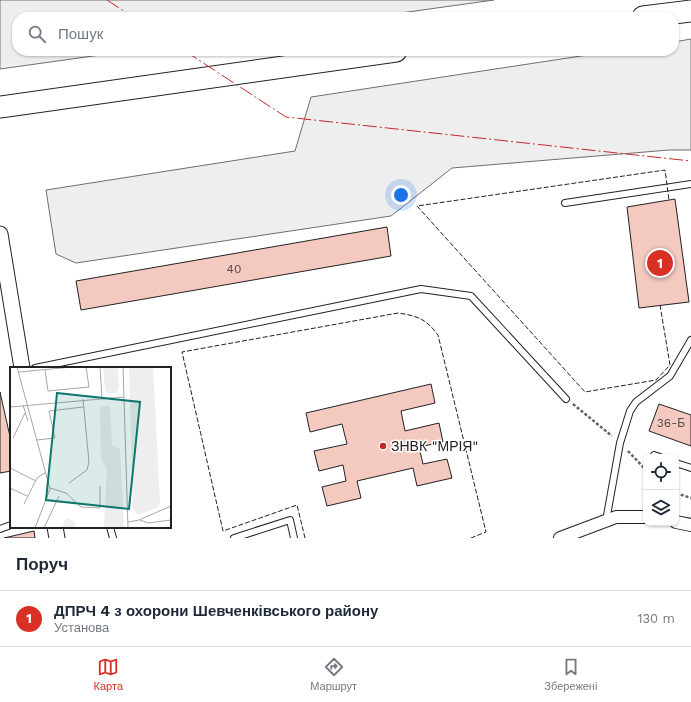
<!DOCTYPE html>
<html lang="uk">
<meta charset="utf-8">
<style>
:root{--surface:#fff;--page:#f6f6f7;--text:#1f2937;--muted:#747a83;--line:#e0e1e3;--accent:#d93025}
body{margin:0;font-family:"Work Sans",sans-serif;background:var(--page);color:var(--text)}
.controls{position:absolute;right:12px;bottom:12px;display:grid;overflow:hidden;border-radius:8px;box-shadow:0 1px 3px #0004}
.controls button{width:36px;height:36px;display:grid;place-items:center;padding:0;border:0;border-bottom:1px solid var(--line);background:var(--surface);color:var(--text);font:20px sans-serif}
.you{position:absolute;left:401px;top:195px;width:14px;height:14px;margin:-10px;border:3px solid #fff;border-radius:50%;background:#1a73e8;box-shadow:0 0 0 6px #1a73e833}
.badge{display:grid;place-items:center;width:26px;height:26px;border-radius:50%;background:var(--accent);color:#fff;font-size:13px;font-weight:700}
.pin{position:absolute;translate:-50% -50%;border:2px solid #fff;box-shadow:0 1px 4px #0006}
.list{margin:0;padding:0;list-style:none}
h2{display:flex;justify-content:space-between;align-items:center;height:52px;margin:0;padding:0 16px;font-size:17px}
h2 small{font-size:13px;font-weight:400;color:var(--muted)}
.list li{display:grid;grid-template-columns:26px 1fr auto;gap:12px;align-items:center;box-sizing:border-box;height:56px;padding:0 16px;border-top:1px solid var(--line)}
.list b{display:block;font-size:15px;white-space:nowrap}
.list p{margin:0;font-size:13px;white-space:nowrap;color:var(--muted)}
.list em{font-size:13px;font-style:normal;color:var(--muted)}
.icon{flex:none;width:22px;height:22px;fill:none;stroke:currentColor;stroke-width:2;stroke-linecap:round;stroke-linejoin:round}
.map{position:relative;flex:none;width:691px;height:538px;overflow:hidden}
.search{position:absolute;background:var(--surface);box-shadow:0 1px 3px #0004;left:12px;right:12px;top:12px;height:44px;display:flex;align-items:center;gap:10px;box-sizing:border-box;padding:0 14px;border-radius:16px;color:var(--muted);font-size:15px}
.sheet{height:108px;background:var(--surface)}
nav{display:flex;justify-content:space-around;align-items:center;box-sizing:border-box;height:56px;border-top:1px solid var(--line);background:var(--surface);font-size:11px;color:var(--muted)}
nav a{display:grid;justify-items:center;gap:2px}
nav .on{color:var(--accent)}
.map>svg:first-child{display:block}
</style>
<div class="map">
<svg width="691" height="538" viewBox="0 0 691 538">
<rect width="100%" height="100%" fill="#fff"/>
<g fill="#eee" stroke="#6f6f6f">
<polygon points="0,0 494,0 372,17 17,17 17,51 129,51 0,69"/>
<polygon points="691,39 691,150 669,150 452,168 391,216 76,263 56,254 46,190 295,151 311,97 614,51 674,51 674,42"/>
</g>
<g fill="#f3c9c0" stroke="#222">
<polygon points="675,199 689,302 639,308 627,207"/>
<polygon points="387,227 391,256 81,310 76,281"/>
<polygon points="431,384 435,403 401,411 405,431 439,423 443,442 419,447 423,464 447,459 452,478 417,486 413,468 357,481 361,498 327,506 322,487 346,481 343,465 319,471 314,451 347,444 342,424 310,432 306,413"/>
<polygon points="0,392 11,441 11,471 0,473"/>
<polygon points="659,404 691,415 691,446 649,431"/>
<polygon points="34,531 35,538 4,538"/>
</g>
<g fill="none" stroke-linecap="round" stroke-linejoin="round">
<defs>
<g id="service">
<polyline points="565,203 691,184"/>
<polyline points="35,368 421,289 471,296 566,399"/>
<polyline points="654,455 660,457"/>
<polyline points="676,463 691,468"/>
<polyline points="606,521 620,443 630,411 636,402 670,376 691,340"/>
<polyline points="110,527 113,538"/>
<polyline points="0,529 11,525"/>
<polyline points="234,538 290,520 294,538"/>
</g>
<g id="minor">
<polyline points="676,522 691,525"/>
<polyline points="560,538 616,517 646,517"/>
</g>
<g id="tertiary">
<polyline points="0,234 22,368"/>
<polyline points="55,527 57,538"/>
</g>
<g id="trunk">
<polyline points="643,17 691,11"/>
<polyline points="0,107 396,51"/>
</g>
</defs>
<use href="#service" stroke="#222" stroke-width="8"/>
<use href="#minor" stroke="#222" stroke-width="14"/>
<use href="#tertiary" stroke="#222" stroke-width="17"/>
<use href="#trunk" stroke="#222" stroke-width="23"/>
<g stroke="#646464" stroke-width="2.5" stroke-dasharray="3 2" stroke-linecap="butt">
<polyline points="573,404 612,436"/>
<polyline points="628,451 646,470"/>
<polyline points="676,493 691,498"/>
</g>
<use href="#service" stroke="#fff" stroke-width="6"/>
<use href="#minor" stroke="#fff" stroke-width="12"/>
<use href="#tertiary" stroke="#fff" stroke-width="15"/>
<use href="#trunk" stroke="#fff" stroke-width="21"/>
<g stroke="#222" stroke-width="1" stroke-dasharray="5 2" stroke-linecap="butt">
<polyline points="660,305 670,365 656,380 585,392 417,206 665,170 669,200"/>
<path d="M 305,538 L 297,505 L 223,531 L 182,352 L 398,313 C 418,316 426,319 438,335 L 486,532 L 471,538"/>
</g>
<g stroke="#c62828" stroke-width="1" stroke-dasharray="14 3 2 3" stroke-linecap="butt">
<polyline points="107,0 133,17"/>
<polyline points="185,51 286,117 691,161"/>
</g>
</g>
<circle fill="#c62828" stroke="#fff" stroke-width="1.5" cx="383" cy="446" r="4"/>
<g text-anchor="middle" dominant-baseline="central" stroke-width="3" stroke-linejoin="round" paint-order="stroke">
<g font-size="12" fill="#564c4a">
<text x="234" y="269">40</text>
<text x="671" y="423">36-Б</text>
</g>
<g font-size="14" fill="#222" stroke="#fff" text-anchor="start">
<text x="391" y="446">ЗНВК "МРІЯ"</text>
</g>
</g>
<g transform="translate(10 367)">
<rect width="161" height="161" fill="#fff"/>
<path d="M 93,0 L 108,0 L 109,21 L 106,26 L 97,26 L 95,23 ZM 119,0 L 143,0 L 150,136 L 147,141 L 128,148 L 123,142 ZM 90,39 L 100,39 L 102,78 L 110,82 L 114,161 L 94,161 L 97,102 L 91,92 ZM 56,151 L 66,155 L 64,161 L 51,161 Z" fill="#eee"/>
<path fill="none" stroke="#a7a7a7" stroke-width="1" d="M 7,0 L 40,122 L 25,161M 90,0 L 92,31M 113,0 L 118,161M 35,3 L 38,24 L 79,20 L 76,0M 9,5 L 62,0M 13,38 L 18,54M 0,40 L 114,30M 3,71 L 15,46M 27,73 L 45,71 L 39,44 L 73,40M 0,101 L 26,114M 59,116 L 77,103 L 79,95 L 73,32M 0,121 L 17,129M 40,121 L 56,126 L 71,140 L 90,141 L 90,119M 14,137 L 27,111 L 36,105M 130,153 L 138,156 L 161,153M 118,155 L 129,153 L 161,139M 34,161 L 49,129"/>
<path fill="#0f766e" fill-opacity="0.15" stroke="#0f766e" stroke-width="2" d="M 47,26 L 130,35 L 119,142 L 36,133 Z"/>
<rect width="161" height="161" fill="none" stroke="#222" stroke-width="2"/>
</g>
</svg>
<div class="controls">
<button><svg class="icon" aria-label="locate" viewBox="0 0 24 24"><circle cx="12" cy="12" r="6"/><path d="M12 2v4M12 18v4M2 12h4M18 12h4"/></svg></button>
<button><svg class="icon" aria-label="layers" viewBox="0 0 24 24"><path d="M12 4l9 5-9 5-9-5zM3 14l9 5 9-5"/></svg></button>
</div>
<div class="you"></div>
<div class="pin badge" style="left:660px;top:263px">1</div>
<div class="search"><svg class="icon" aria-label="search" viewBox="0 0 24 24"><circle cx="10" cy="10" r="6"/><path d="M15 15l6 6"/></svg>Пошук</div>
</div>
<section class="sheet">
<h2>Поруч<small></small></h2>
<ul class="list">
<li><span class="badge">1</span><div><b>ДПРЧ 4 з охорони Шевченківського району</b><p>Установа</p></div><em>130 m</em></li>
</ul>
</section>
<nav>
<a class="on"><svg class="icon" aria-label="map" viewBox="0 0 24 24"><path d="M3 6l6-2 6 2 6-2v14l-6 2-6-2-6 2zM9 4v14M15 6v14"/></svg>Карта</a>
<a><svg class="icon" aria-label="directions" viewBox="0 0 24 24"><path d="M12 3l9 9-9 9-9-9zM9 14v-3h6M13 9l2 2-2 2"/></svg>Маршрут</a>
<a><svg class="icon" aria-label="saved" viewBox="0 0 24 24"><path d="M7 4h10v16l-5-4-5 4z"/></svg>Збережені</a>
</nav>
